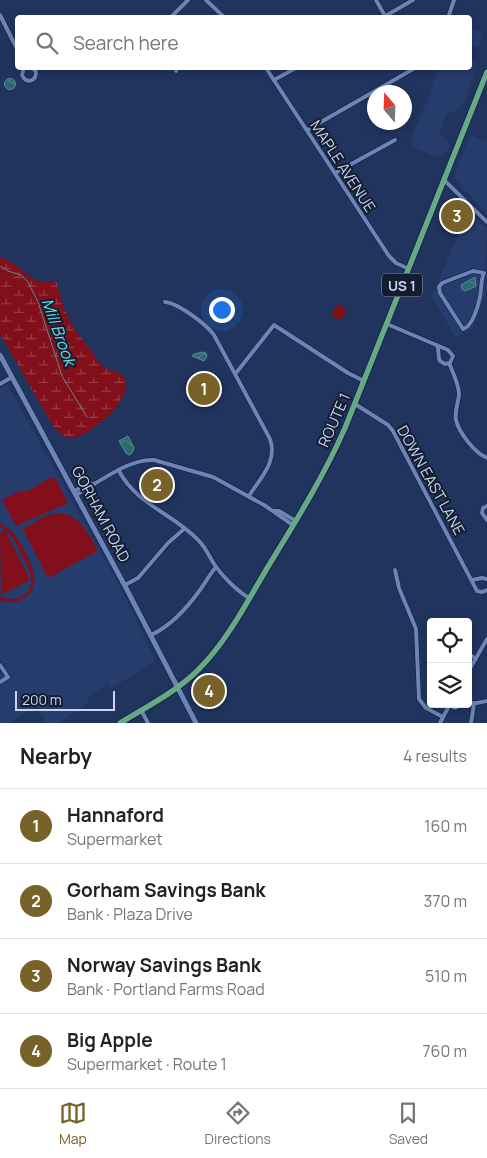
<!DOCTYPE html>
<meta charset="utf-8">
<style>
:root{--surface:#fff;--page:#f2f2f2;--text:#222;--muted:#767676;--line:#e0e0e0;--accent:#79612a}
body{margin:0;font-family:Manrope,sans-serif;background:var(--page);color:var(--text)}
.controls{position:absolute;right:15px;bottom:15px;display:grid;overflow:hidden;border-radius:5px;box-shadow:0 2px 8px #0003}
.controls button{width:45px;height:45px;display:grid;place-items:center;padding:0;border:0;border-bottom:1px solid var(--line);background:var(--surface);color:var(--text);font:25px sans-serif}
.compass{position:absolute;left:367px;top:85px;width:45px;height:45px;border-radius:50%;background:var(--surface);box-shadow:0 2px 8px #0003;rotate:341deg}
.scale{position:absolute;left:15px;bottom:12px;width:100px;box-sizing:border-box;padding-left:5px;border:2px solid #c9d6f1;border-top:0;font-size:14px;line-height:18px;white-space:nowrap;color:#c9d6f1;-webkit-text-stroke:4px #141d30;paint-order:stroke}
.you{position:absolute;left:221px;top:309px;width:18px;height:18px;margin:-12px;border:4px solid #fff;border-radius:50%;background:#1a73e8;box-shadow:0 0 0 8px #1a73e833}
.badge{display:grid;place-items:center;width:32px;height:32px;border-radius:50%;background:var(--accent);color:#fff;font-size:16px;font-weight:700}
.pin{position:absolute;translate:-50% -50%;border:2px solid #fff;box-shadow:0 1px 5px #0006}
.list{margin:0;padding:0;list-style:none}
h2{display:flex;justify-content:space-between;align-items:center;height:65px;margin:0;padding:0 20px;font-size:21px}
h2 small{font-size:16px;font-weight:400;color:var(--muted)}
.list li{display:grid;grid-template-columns:32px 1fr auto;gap:15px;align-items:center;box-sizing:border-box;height:75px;padding:0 20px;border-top:1px solid var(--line)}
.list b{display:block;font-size:19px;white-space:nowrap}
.list p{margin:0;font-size:16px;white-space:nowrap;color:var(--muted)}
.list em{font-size:16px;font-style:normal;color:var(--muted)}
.icon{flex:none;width:28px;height:28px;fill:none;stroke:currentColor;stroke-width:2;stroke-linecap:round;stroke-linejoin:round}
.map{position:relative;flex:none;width:487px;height:723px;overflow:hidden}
.search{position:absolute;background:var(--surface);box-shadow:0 2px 8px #0003;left:15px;right:15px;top:15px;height:55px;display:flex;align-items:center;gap:12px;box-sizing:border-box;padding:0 18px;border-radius:5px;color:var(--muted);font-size:19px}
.sheet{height:365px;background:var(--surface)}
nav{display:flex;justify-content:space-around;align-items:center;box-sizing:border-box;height:70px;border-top:1px solid var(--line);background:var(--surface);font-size:14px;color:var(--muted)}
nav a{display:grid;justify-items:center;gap:2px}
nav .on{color:var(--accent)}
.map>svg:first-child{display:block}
</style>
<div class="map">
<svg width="487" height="723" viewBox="0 0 487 723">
<defs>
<pattern id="wetland-marsh" width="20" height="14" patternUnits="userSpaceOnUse" patternTransform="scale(1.25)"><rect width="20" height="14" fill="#820f1a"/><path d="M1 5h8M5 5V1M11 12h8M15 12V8" fill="none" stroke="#983d47"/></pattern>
<pattern id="water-waves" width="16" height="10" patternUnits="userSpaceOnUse" patternTransform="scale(1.25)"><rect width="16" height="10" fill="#2c6a70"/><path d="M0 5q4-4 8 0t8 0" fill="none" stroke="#497f85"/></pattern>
</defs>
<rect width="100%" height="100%" fill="#21345e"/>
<g fill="#263c6d">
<polygon points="470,28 478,30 481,35 481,42 477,47 470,46"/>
<polygon points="470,58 475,61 476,68 464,102 456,111 446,114 439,134 448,142 449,148 447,152 442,156 435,156 412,147 414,143 410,141 426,104 438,68 470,68"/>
<polygon points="470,135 487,141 487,214 454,178"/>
<polygon points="473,215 487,229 485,296 473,328 456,338 432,297 456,239"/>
<polygon points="7,384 120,587 156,661 111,688 108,683 87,697 90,702 59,723 47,723 36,706 9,723 0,723 0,389"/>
</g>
<path fill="url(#wetland-marsh)" d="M 0,257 L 13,263 L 35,280 L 41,282 L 56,281 C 60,294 63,309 70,321 C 76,332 83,340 90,349 C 94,354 97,361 101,365 C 108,372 120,370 124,377 C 135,397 98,427 82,435 C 77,437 72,437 67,438 L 55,429 L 0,334 Z"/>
<g fill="#820f1a">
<polygon points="338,304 345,308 346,312 340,321 331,315"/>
<polygon points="52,477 56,479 68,503 16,526 2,500 22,490 26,492"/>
<path d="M 58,513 C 80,514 88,533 98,551 L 50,577 L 47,576 L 23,529 L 45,516 Z"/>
<path d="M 0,524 L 8,528 L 14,533 C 24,550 49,584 23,599 C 15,604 8,603 0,600 L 0,596 C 6,599 12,600 19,598 C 40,589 29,568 21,554 C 16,543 12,532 0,527 Z"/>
<polygon points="5,530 30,580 1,595 0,533"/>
</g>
<g fill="url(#water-waves)" stroke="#5b8a97">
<circle cx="10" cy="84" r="5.5"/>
<polygon points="475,277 476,286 465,291 462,289 461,285"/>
<polygon points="203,352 206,353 207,356 204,361 192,356 194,354"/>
<polygon points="128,436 134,448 132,453 129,455 126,453 119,441"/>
</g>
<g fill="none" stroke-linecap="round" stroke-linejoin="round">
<polyline stroke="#5b8a97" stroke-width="1" points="0,266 8,271 21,275 28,282 38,302 62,376 87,417"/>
<defs>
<g id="street">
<polyline points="206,0 225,18"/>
<polyline points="376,0 385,16"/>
<polyline points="0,15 18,51"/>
<polyline points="170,18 188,0"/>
<polyline points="382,18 413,0"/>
<polyline points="448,18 454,0"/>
<path d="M 24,68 L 22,75 C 26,84 36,82 36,72 L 33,68"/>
<polyline points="266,68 389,256 396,263 409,269"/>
<polyline points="176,71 177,68"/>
<polyline points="274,80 296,68"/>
<polyline points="307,130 415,68"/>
<polyline points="335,173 395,140"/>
<polyline points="445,181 487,222"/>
<path d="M 473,271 L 484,273 C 480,282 482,288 480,297 C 478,307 472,327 463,329 L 440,293 L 439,287 L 442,283 Z"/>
<path d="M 165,302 C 178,303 206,324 214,335 L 270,439 C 278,462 260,478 249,496"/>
<path d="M 387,324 L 448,350 L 453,356 L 450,363 L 445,364 L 440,361 C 437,356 440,351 437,345"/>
<path d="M 449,363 C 453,373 458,382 459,393 C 459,402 454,411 456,420 C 459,433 475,453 487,458"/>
<polyline points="236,373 274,325 348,373 364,381"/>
<polyline points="0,384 12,377"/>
<polyline points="355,404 388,425 393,431 477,591 482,592 487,590"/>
<path d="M 119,471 C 137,505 174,514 199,541 C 206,548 209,556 214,564 C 222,576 236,590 249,598"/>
<polyline points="74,491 90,483 94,484"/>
<path d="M 76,495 C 98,483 129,458 154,460 L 213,477 L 264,505 L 293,525"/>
<polyline points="487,506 483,508 482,513 487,520"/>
<polyline points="274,511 279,511 296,521"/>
<polyline points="395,570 399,588 416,629 419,699 426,708 443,717"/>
<polyline points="472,580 482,578 487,579"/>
<polyline points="125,585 138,578 168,543 184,529"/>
<path d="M 151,635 C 171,626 187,608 200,590 C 205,583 210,574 216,567"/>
<polyline points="468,653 476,659"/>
<polyline points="0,665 8,677 0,682"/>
<polyline points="468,672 487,639"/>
<polyline points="468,703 477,703 487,701"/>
<polyline points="447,704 455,708 462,704"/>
<polyline points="141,710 148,723"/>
<polyline points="440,723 449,706"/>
<polyline points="471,723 474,704"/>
</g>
<polyline id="secondary" points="0,355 125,586 196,723"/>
<path id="primary" d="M 120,723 C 145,708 179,690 199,669 C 228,640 248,600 269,565 C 296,521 324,476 345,428 L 487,72"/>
</defs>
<use href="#street" stroke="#091a42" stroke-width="5"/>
<use href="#secondary" stroke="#091a42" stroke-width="6"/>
<use href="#primary" stroke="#091a42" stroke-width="7"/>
<use href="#street" stroke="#6d85b5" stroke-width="4"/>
<use href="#secondary" stroke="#6d85b5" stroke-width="5"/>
<use href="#primary" stroke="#68a985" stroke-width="5.5"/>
</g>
<g text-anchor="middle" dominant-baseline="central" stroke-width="4" stroke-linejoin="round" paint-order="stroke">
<rect fill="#141d30" stroke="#939eb7" stroke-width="1" x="382" y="273.5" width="40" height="23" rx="4"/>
<g font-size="14" font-weight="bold" fill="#c9d6f1">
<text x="402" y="285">US 1</text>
</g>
<g font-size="15" fill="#c9d6f1" stroke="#141d30">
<text transform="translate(343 166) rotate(57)">MAPLE AVENUE</text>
<text transform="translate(334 420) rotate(-66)">ROUTE 1</text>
<text transform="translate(431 480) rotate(61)">DOWN EAST LANE</text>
<text transform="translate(101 514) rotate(62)">GORHAM ROAD</text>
</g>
<g font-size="16" font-style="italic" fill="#60e0ed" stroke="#141d30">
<text transform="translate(59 332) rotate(70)">Mill Brook</text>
</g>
</g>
</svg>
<div class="controls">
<button><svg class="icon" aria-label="locate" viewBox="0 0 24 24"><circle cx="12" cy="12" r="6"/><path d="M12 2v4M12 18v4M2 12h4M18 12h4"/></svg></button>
<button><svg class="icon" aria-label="layers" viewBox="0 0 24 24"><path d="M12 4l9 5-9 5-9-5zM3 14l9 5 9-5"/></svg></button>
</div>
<svg class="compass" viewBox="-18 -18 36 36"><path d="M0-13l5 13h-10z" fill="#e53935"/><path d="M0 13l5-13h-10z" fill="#767676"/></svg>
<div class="scale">200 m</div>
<div class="you"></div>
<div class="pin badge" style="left:204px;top:389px">1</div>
<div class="pin badge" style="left:157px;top:485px">2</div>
<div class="pin badge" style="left:457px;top:216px">3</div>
<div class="pin badge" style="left:209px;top:691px">4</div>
<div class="search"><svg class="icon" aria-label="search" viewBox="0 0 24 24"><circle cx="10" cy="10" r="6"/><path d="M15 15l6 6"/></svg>Search here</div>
</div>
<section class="sheet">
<h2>Nearby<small>4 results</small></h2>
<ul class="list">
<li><span class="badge">1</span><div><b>Hannaford</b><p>Supermarket</p></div><em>160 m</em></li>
<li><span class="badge">2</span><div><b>Gorham Savings Bank</b><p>Bank · Plaza Drive</p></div><em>370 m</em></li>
<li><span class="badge">3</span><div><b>Norway Savings Bank</b><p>Bank · Portland Farms Road</p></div><em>510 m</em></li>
<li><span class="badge">4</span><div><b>Big Apple</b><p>Supermarket · Route 1</p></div><em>760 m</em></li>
</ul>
</section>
<nav>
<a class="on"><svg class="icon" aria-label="map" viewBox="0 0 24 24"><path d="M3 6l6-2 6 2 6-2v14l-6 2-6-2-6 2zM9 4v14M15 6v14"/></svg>Map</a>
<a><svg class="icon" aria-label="directions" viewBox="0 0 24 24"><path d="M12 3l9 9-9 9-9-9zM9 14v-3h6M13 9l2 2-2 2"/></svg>Directions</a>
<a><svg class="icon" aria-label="saved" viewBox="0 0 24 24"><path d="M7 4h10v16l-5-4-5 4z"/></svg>Saved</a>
</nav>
